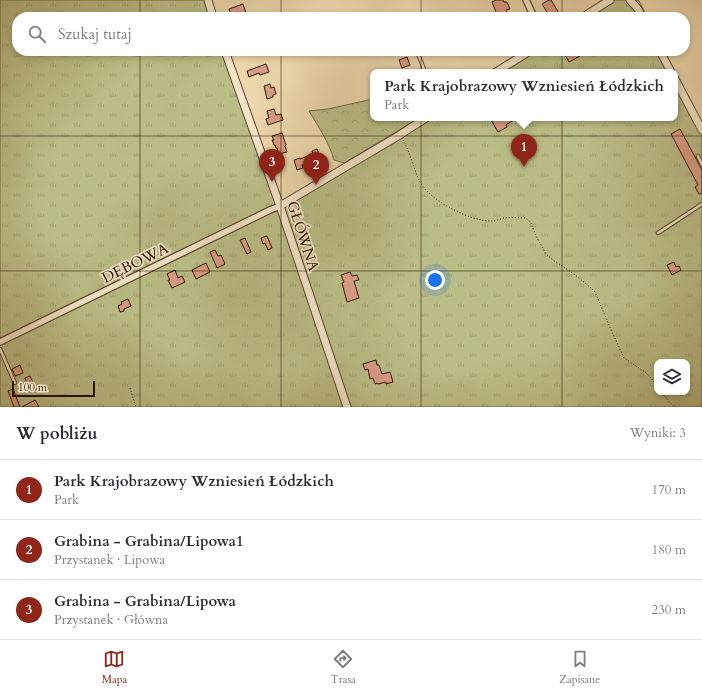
<!DOCTYPE html>
<html lang="pl">
<meta charset="utf-8">
<style>
:root{--surface:#fff;--page:#f2f2f3;--text:#2b2b33;--muted:#7c7c81;--line:#e1e1e2;--accent:#8f2418}
body{margin:0;font-family:Cardo,serif;background:var(--page);color:var(--text)}
.controls{position:absolute;right:12px;bottom:12px;display:grid;overflow:hidden;border-radius:8px;box-shadow:0 2px 6px #0003}
.controls button{width:36px;height:36px;display:grid;place-items:center;padding:0;border:0;border-bottom:1px solid var(--line);background:var(--surface);color:var(--text);font:20px sans-serif}
.scale{position:absolute;left:12px;bottom:10px;width:83px;box-sizing:border-box;padding-left:4px;border:2px solid #281602;border-top:0;font-size:11px;line-height:14px;white-space:nowrap;color:#281602;-webkit-text-stroke:3px #f3e4c8;paint-order:stroke}
.you{position:absolute;left:435px;top:280px;width:14px;height:14px;margin:-10px;border:3px solid #fff;border-radius:50%;background:#1a73e8;box-shadow:0 0 0 6px #1a73e833}
.badge{display:grid;place-items:center;width:26px;height:26px;border-radius:50%;background:var(--accent);color:#fff;font-size:13px;font-weight:700}
.pin{position:absolute;translate:-50% -33px;filter:drop-shadow(0 1px 2px #0008)}
.pin::after{content:'';position:absolute;top:21px;width:14px;height:12px;background:inherit;clip-path:polygon(0 0,100% 0,50% 100%)}
.popup{position:absolute;left:370px;top:69px;width:308px;height:52px;box-sizing:border-box;display:grid;place-content:center;border-radius:8px;background:var(--surface);filter:drop-shadow(0 1px 3px #0005);font-size:13px;white-space:nowrap;color:var(--muted)}
.popup b{font-size:15px;color:var(--text)}
.popup::after{content:'';position:absolute;left:50%;top:100%;margin-left:-8px;border:8px solid transparent;border-top-color:var(--surface)}
.list{margin:0;padding:0;list-style:none}
h2{display:flex;justify-content:space-between;align-items:center;height:52px;margin:0;padding:0 16px;font-size:17px}
h2 small{font-size:13px;font-weight:400;color:var(--muted)}
.list li{display:grid;grid-template-columns:26px 1fr auto;gap:12px;align-items:center;box-sizing:border-box;height:60px;padding:0 16px;border-top:1px solid var(--line)}
.list b{display:block;font-size:15px;white-space:nowrap}
.list p{margin:0;font-size:13px;white-space:nowrap;color:var(--muted)}
.list em{font-size:13px;font-style:normal;color:var(--muted)}
.icon{flex:none;width:22px;height:22px;fill:none;stroke:currentColor;stroke-width:2;stroke-linecap:round;stroke-linejoin:round}
.map{position:relative;flex:none;width:702px;height:407px;overflow:hidden}
.search{position:absolute;background:var(--surface);box-shadow:0 2px 6px #0003;left:12px;right:12px;top:12px;height:44px;display:flex;align-items:center;gap:10px;box-sizing:border-box;padding:0 14px;border-radius:16px;color:var(--muted);font-size:15px}
.sheet{height:232px;background:var(--surface)}
nav{display:flex;justify-content:space-around;align-items:center;box-sizing:border-box;height:56px;border-top:1px solid var(--line);background:var(--surface);font-size:11px;color:var(--muted)}
nav a{display:grid;justify-items:center;gap:2px}
nav .on{color:var(--accent)}
.map>svg:first-child{display:block}
</style>
<div class="map">
<svg width="702" height="407" viewBox="0 0 702 407">
<defs>
<pattern id="forest-crowns" width="20" height="18" patternUnits="userSpaceOnUse"><rect width="20" height="18" fill="#bbbd86"/><path d="M2 6a3 3 0 1 1 6 0M12 15a3 3 0 1 1 6 0" fill="none" stroke="#a1a272"/></pattern>
<pattern id="park-tufts" width="24" height="20" patternUnits="userSpaceOnUse"><rect width="24" height="20" fill="#bbbd86"/><path d="M3 7l-1-3M5 7V3M7 7l1-3M15 17l-1-3M17 17v-4M19 17l1-3" fill="none" stroke="#a1a272"/></pattern>
</defs>
<rect width="100%" height="100%" fill="#ecd6ab"/>
<filter id="stains"><feTurbulence type="fractalNoise" baseFrequency=".005" numOctaves="4"/><feColorMatrix values="0 0 0 0 .2 0 0 0 0 .09 0 0 0 0 .02 0 0 0 .5 -.17"/></filter>
<radialGradient id="worn" r=".72"><stop offset=".6" stop-color="#630" stop-opacity="0"/><stop offset="1" stop-color="#630" stop-opacity=".3"/></radialGradient>
<path fill="url(#forest-crowns)" stroke="#726a44" d="M 373,99 L 373,118 L 419,118 L 344,163 L 334,160 C 329,142 318,126 309,111 L 328,109 Z"/>
<g fill="url(#park-tufts)" stroke="#726a44" fill-rule="evenodd">
<path d="M 0,0 L 211,0 L 217,17 L 17,17 L 17,51 L 228,51 L 281,207 L 423,118 L 675,118 L 675,73 L 702,126 L 702,407 L 0,407 ZM 657,362 L 687,362 L 687,392 L 657,392 Z"/>
<polygon points="611,0 637,0 639,1 647,17 584,17"/>
<polygon points="530,51 664,51 675,72 496,72"/>
</g>
<g fill="#dc9c87" stroke="#281602">
<polygon points="496,0 503,0 504,2 507,2 510,9 506,10 509,16 506,17 498,17 492,2"/>
<polygon points="549,0 551,0 560,15 557,17 550,17 542,4"/>
<polygon points="243,4 247,16 243,17 237,17 236,13 231,15 229,9"/>
<polygon points="563,51 577,51 580,56 569,62"/>
<polygon points="407,57 410,65 402,68 399,60"/>
<polygon points="266,64 269,72 260,75 259,73 249,77 247,71"/>
<polygon points="270,84 271,88 274,87 276,94 273,95 273,97 267,99 264,86"/>
<polygon points="274,109 276,115 281,114 283,120 268,125 266,119 269,118 267,111"/>
<polygon points="490,118 517,118 506,125 507,127 498,132"/>
<polygon points="680,129 702,170 702,193 699,194 695,187 698,185 671,134"/>
<polygon points="282,133 286,145 285,146 287,152 279,154 277,148 276,148 275,145 274,145 272,140 274,140 272,136"/>
<polygon points="317,149 323,163 317,165 315,160 302,165 303,168 297,170 294,160 300,158 300,159 313,154 312,151"/>
<polygon points="267,236 272,248 268,250 265,243 263,244 261,238"/>
<polygon points="245,238 251,252 247,254 240,240"/>
<polygon points="215,250 218,256 221,255 225,264 217,268 210,252"/>
<polygon points="674,262 676,267 679,266 681,270 672,275 667,265"/>
<polygon points="206,263 210,272 196,279 192,270"/>
<polygon points="175,270 178,278 182,276 185,282 172,288 168,280 170,280 167,274"/>
<polygon points="350,272 352,276 357,275 359,280 354,281 359,298 347,302 342,283 344,282 341,275"/>
<polygon points="128,299 131,306 124,309 124,311 120,312 118,306 122,304 121,302"/>
<polygon points="376,360 377,365 379,365 382,374 390,372 393,382 386,384 386,382 378,384 377,383 375,384 373,378 370,379 368,369 365,370 363,364"/>
<polygon points="20,365 23,373 15,376 12,369"/>
<polygon points="30,376 36,389 30,392 25,378"/>
<polygon points="13,389 20,407 14,407 8,391"/>
<polygon points="35,400 39,407 22,407"/>
</g>
<g fill="none" stroke-linecap="round" stroke-linejoin="round">
<defs>
<g id="service">
<polyline points="417,51 425,72"/>
<polyline points="698,156 702,165"/>
<polyline points="658,233 702,204"/>
<polyline points="0,349 15,383"/>
</g>
<g id="minor">
<polyline points="526,0 534,17"/>
<polyline points="0,342 270,210 280,206"/>
</g>
<g id="tertiary">
<polyline points="208,0 213,17"/>
<polyline points="630,0 638,9 642,17"/>
<polyline points="583,17 610,0"/>
<polyline points="225,51 280,206 347,407"/>
<polyline points="660,51 671,72"/>
<polyline points="496,72 530,51"/>
<polyline points="675,79 702,130"/>
<polyline points="280,206 398,136 426,118"/>
</g>
</defs>
<use href="#service" stroke="#59462c" stroke-width="4.5"/>
<use href="#minor" stroke="#59462c" stroke-width="8"/>
<use href="#tertiary" stroke="#59462c" stroke-width="9"/>
<g stroke="#281602" stroke-width="1" stroke-dasharray="1 2" stroke-linecap="butt">
<path d="M 403,140 C 410,152 413,167 419,180 C 428,200 471,222 492,221 C 496,221 500,219 504,218 C 511,217 519,218 526,218 L 531,223 L 536,236 L 546,254 L 553,260 L 574,274 L 590,287 L 595,292 L 612,332 L 624,358 L 645,372 L 653,380 L 657,386"/>
<polyline points="130,388 136,407"/>
<polyline points="661,392 672,405 676,407"/>
</g>
<use href="#service" stroke="#f3e4c8" stroke-width="2.5"/>
<use href="#minor" stroke="#f3e4c8" stroke-width="5.5"/>
<use href="#tertiary" stroke="#f3e4c8" stroke-width="7"/>
</g>
<path fill="none" stroke="#281602" stroke-width="1" stroke-opacity="0.55" d="M 140,0 L 140,17M 281,0 L 281,17M 421,0 L 421,17M 562,0 L 562,17M 140,51 L 140,407M 281,51 L 281,407M 421,51 L 421,407M 562,51 L 562,407M 0,136 L 702,136M 0,271 L 702,271"/>
<g text-anchor="middle" dominant-baseline="central" stroke-width="3.5" stroke-linejoin="round" paint-order="stroke">
<g font-size="15" fill="#281602" stroke="#f3e4c8">
<text transform="translate(303 236) rotate(72)">GŁÓWNA</text>
<text transform="translate(135 263) rotate(-26)">DĘBOWA</text>
</g>
</g>
<rect width="100%" height="100%" filter="url(#stains)"/>
<rect width="100%" height="100%" fill="url(#worn)"/>
</svg>
<div class="controls">
<button><svg class="icon" aria-label="layers" viewBox="0 0 24 24"><path d="M12 4l9 5-9 5-9-5zM3 14l9 5 9-5"/></svg></button>
</div>
<div class="scale">100 m</div>
<div class="you"></div>
<div class="pin badge" style="left:524px;top:167px">1</div>
<div class="popup"><b>Park Krajobrazowy Wzniesień Łódzkich</b>Park</div>
<div class="pin badge" style="left:316px;top:185px">2</div>
<div class="pin badge" style="left:272px;top:182px">3</div>
<div class="search"><svg class="icon" aria-label="search" viewBox="0 0 24 24"><circle cx="10" cy="10" r="6"/><path d="M15 15l6 6"/></svg>Szukaj tutaj</div>
</div>
<section class="sheet">
<h2>W pobliżu<small>Wyniki: 3</small></h2>
<ul class="list">
<li><span class="badge">1</span><div><b>Park Krajobrazowy Wzniesień Łódzkich</b><p>Park</p></div><em>170 m</em></li>
<li><span class="badge">2</span><div><b>Grabina - Grabina/Lipowa1</b><p>Przystanek · Lipowa</p></div><em>180 m</em></li>
<li><span class="badge">3</span><div><b>Grabina - Grabina/Lipowa</b><p>Przystanek · Główna</p></div><em>230 m</em></li>
</ul>
</section>
<nav>
<a class="on"><svg class="icon" aria-label="map" viewBox="0 0 24 24"><path d="M3 6l6-2 6 2 6-2v14l-6 2-6-2-6 2zM9 4v14M15 6v14"/></svg>Mapa</a>
<a><svg class="icon" aria-label="directions" viewBox="0 0 24 24"><path d="M12 3l9 9-9 9-9-9zM9 14v-3h6M13 9l2 2-2 2"/></svg>Trasa</a>
<a><svg class="icon" aria-label="saved" viewBox="0 0 24 24"><path d="M7 4h10v16l-5-4-5 4z"/></svg>Zapisane</a>
</nav>
